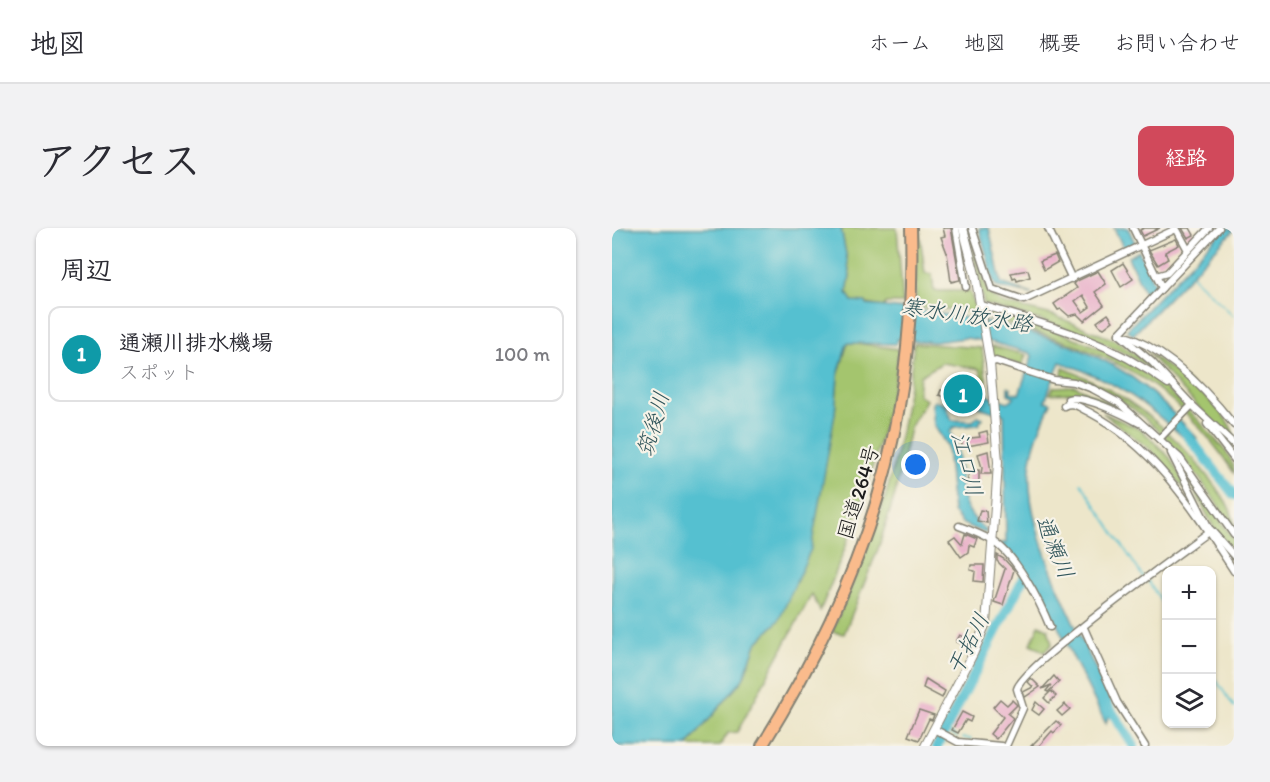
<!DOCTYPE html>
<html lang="ja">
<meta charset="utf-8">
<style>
:root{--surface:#fff;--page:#f2f2f3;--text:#2b2b33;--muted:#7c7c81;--line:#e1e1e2;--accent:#d1495b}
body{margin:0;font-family:Itim,"Klee One",sans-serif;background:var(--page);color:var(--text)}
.controls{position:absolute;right:18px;bottom:18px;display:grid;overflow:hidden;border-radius:12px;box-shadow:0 2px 4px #0004}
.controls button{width:54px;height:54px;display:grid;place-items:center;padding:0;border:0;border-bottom:2px solid var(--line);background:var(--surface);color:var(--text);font:30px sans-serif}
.you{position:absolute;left:304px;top:237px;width:21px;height:21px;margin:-15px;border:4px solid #fff;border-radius:50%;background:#1a73e8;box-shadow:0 0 0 9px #1a73e833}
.badge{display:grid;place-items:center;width:39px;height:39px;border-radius:50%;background:var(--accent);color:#fff;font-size:20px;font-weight:700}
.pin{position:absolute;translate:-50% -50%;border:3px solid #fff;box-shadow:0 2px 6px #0006}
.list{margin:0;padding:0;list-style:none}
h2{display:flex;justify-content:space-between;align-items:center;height:78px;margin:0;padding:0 24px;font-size:26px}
h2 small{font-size:20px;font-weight:400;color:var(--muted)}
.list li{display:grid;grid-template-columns:39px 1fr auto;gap:18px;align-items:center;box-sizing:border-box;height:96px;margin:0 12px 12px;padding:0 12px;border:2px solid var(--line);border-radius:12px}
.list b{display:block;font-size:22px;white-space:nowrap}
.list p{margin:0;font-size:20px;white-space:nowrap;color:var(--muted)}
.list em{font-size:20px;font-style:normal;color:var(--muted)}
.icon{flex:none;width:33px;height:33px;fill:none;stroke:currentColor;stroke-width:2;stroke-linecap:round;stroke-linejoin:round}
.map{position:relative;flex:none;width:622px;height:518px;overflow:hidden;border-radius:12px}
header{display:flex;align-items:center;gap:36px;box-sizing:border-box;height:84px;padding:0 30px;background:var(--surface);border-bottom:2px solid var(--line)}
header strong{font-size:28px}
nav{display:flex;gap:33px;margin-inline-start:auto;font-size:21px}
.intro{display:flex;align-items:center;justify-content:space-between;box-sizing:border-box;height:144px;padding:0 36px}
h1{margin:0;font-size:42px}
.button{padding:15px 27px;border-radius:12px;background:var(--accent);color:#fff;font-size:21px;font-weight:700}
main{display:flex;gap:36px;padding:0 36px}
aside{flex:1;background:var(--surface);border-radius:12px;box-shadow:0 2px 4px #0004}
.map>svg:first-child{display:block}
</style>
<header>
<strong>地図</strong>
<nav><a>ホーム</a><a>地図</a><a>概要</a><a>お問い合わせ</a></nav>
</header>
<div class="intro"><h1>アクセス</h1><a class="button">経路</a></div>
<main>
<aside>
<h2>周辺<small></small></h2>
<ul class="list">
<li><span class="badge" style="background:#0f9aa8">1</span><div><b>通瀬川排水機場</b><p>スポット</p></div><em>100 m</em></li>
</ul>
</aside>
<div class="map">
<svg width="622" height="518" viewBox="0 0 622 518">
<rect width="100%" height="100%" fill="#f7f3e8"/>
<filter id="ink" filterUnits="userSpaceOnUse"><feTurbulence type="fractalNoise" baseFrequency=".0167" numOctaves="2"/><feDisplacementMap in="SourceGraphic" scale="12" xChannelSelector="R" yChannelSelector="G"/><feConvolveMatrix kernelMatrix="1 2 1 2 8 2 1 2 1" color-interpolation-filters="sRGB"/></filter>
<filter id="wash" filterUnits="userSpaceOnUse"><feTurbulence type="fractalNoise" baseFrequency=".008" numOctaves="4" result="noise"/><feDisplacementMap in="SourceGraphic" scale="24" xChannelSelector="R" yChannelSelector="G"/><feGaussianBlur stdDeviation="1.35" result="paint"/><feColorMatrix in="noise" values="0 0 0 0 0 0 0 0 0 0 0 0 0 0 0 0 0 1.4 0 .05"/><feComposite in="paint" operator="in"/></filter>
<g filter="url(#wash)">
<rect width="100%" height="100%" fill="#ede6ca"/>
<g fill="#a4c56e" stroke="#607045" stroke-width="1.5">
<polygon points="229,0 285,0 291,75 274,75 271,79 240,73 235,66 238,47"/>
<polygon points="303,0 307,0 313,45 320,46 322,63 358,63 364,84 304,79"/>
<path d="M 357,7 L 376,65 L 390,75 L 441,87 L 502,112 L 536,135 L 546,146 C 494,109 434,93 372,76 Z"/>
<path d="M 375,82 C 466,108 538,130 599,207 C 609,218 622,230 622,245 C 557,145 486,121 377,90 Z"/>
<path d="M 236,114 L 286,121 C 286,143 280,163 275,184 C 259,253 235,319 208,383 L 200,366 L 125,504 L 116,505 L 108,518 L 75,518 L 131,451 L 144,416 L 167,392 L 215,218 L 223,186 L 226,148 Z"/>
<path d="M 302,115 L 370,120 L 376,165 L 373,164 L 368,141 L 330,135 L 308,148 L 306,166 L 314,172 L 298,200 L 283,266 L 266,321 L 232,406 L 220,404 C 240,356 262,309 276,259 C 289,212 297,164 302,115 Z"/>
<polygon points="380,118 414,127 410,137 381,130"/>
<path d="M 535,124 C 558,140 622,183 622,212 L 593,186 Z"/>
<path d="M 451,140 C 513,164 556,197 596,249 C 608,265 622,280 622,301 C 588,249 548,189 489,162 C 477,156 463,152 450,147 Z"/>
<polygon points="463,158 508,180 461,165 438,166 442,159"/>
<polygon points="491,185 530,202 558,230 583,274 540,223"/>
<polygon points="569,236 622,312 622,324 602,300"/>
<polygon points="427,397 436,401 440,416 432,424 419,416"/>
</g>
<g fill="#55c0d0" stroke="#386e76" stroke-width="1.5">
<path d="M 0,0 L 229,0 L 238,47 L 235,65 L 240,73 L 254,74 L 254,77 C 335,84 445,101 514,145 C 541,163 563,187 585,210 L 579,216 C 533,175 507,154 448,134 L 433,173 L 439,175 C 429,197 420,218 418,241 C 412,307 472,414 500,475 L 494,496 L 424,354 L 417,350 L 389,317 L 389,314 L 394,316 L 392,187 L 364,178 L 368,165 L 396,174 L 403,169 L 396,166 L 396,159 L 399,160 L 398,164 L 407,166 L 420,128 L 418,125 L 379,114 L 354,110 L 323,114 L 285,111 L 284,116 L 235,115 L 226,148 L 223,186 L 199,321 L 167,392 L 144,416 L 131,451 L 75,518 L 0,518 Z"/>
<polygon points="367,0 377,0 389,55 420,66 385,59 382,55"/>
<polygon points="502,0 516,0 523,15 512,21"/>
<polygon points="613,0 622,2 521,107 515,102"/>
<polygon points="527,23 543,58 533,66 516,29"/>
<path d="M 323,173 L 334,176 L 340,192 L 361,193 L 366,188 L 371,190 L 366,197 L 342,199 L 338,204 C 359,242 334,271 375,303 L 373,305 L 351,296 L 341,284 L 335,218 L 322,197 L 320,176 Z"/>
</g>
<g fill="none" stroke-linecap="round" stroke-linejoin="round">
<g stroke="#55c0d0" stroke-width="1.5">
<polyline points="579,47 622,88"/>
<polyline points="469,255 531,349"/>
<polyline points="536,353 554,381"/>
<polyline points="600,446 622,479"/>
<polyline points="334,501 345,509"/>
<polyline points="351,510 359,511"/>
</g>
<g stroke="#55c0d0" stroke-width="10">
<polyline points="572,203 622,267"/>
<polyline points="491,470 522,518"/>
<polyline points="325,518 411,351 420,343"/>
</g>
</g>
<g id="blocks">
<g fill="#e9b0c9" fill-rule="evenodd">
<polygon points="331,0 339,0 348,52 339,54 335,25 329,9 333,8"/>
<polygon points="532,0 548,0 531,8 528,2"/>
<polygon points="570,0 578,0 582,7 576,10"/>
<polygon points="564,11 567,17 553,24 556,31 546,37 537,22"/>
<polygon points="443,27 446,34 432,42 428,33"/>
<polygon points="511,35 521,51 509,59 500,42"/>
<polygon points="416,42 418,49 405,53 404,50 401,51 399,45"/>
<path d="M 486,43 L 494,56 L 483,64 L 492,77 L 472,93 L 465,86 L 457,88 L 449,81 L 446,82 L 442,76 L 465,60 L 462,56 L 465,53 ZM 471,67 L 478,79 L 471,84 L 463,73 Z"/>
<polygon points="496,86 501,93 492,100 488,98 485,94"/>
<polygon points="347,152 362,157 355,180 340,175 341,171 327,167 329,162 333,163 336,153 346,156"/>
<polygon points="375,203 377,214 350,219 350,211 368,209 367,205"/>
<polygon points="376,223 379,246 369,246 370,240 366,226"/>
<polygon points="367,242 367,257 355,257 357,243"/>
<polygon points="368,282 374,283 375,295 365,293"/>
<polygon points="353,306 365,311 362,319 357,317 356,324 349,329 337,312 343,308 350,316"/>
<polygon points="385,327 392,331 402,342 391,377 382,374 393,341 385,333"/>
<polygon points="359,337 372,337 371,354 362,353 363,343 358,342"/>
<polygon points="348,407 360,413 357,420 344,414"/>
<polygon points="442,448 447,454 436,464 434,463 439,457 430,461"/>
<polygon points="419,450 428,459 413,469 411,464 421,459 416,454"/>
<polygon points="314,451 333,463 330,470 311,460"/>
<polygon points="439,463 444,468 437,475 432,470"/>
<polygon points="388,471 395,477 400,472 405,477 396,486 401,490 384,511 378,506 391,489 381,479"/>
<polygon points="424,474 432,481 427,487 420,482"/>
<polygon points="453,476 458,481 450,488 445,483"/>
<polygon points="307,482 322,487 320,492 317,491 307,512 296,508"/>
<polygon points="350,484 360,489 358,494 354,492 346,505 340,502"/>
<polygon points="444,493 449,497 442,505 440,503 427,518 419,518"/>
</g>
</g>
</g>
<g filter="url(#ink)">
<use href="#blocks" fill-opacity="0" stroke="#848173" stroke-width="1.5"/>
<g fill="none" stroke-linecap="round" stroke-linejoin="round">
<defs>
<g id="minor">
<polyline points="344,0 354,59"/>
<polyline points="360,0 380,61 412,72 564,1"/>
<polyline points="436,0 460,51"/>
<polyline points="564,0 576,22"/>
<polyline points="544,48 555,45 597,0"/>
<polyline points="550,60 607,0"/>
<path d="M 369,77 C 438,97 498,113 556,156"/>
<path d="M 507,106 C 553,119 593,160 622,197"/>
<polyline points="378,135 384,133 442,152 462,154 481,161 507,175 547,211 580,177 540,134 507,106 550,60 521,0"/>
<path d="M 457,175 L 456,171 C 470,166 513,187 527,195"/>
<polyline points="580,177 622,216"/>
<path d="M 452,178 C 461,173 468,180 477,184 C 543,219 582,282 622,343"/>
<polyline points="595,196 622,231"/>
<polyline points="547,211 568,230 622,307"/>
<polyline points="559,225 598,302"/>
<path d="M 347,298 C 358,302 370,307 381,313 C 404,327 428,374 438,399"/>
<polyline points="599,302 622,328"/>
<polyline points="472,400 505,474 533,518"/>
<polyline points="322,501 346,514 389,518"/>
<path d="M 394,518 L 411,480 L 405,461 C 410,438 567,326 596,304"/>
</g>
<polyline id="tertiary" points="313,518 361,426 374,395 384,266 386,234 378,135 363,46 351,0"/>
<path id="trunk" d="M 150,518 C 253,352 305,197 299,0"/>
</defs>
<use href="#minor" stroke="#848173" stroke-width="9"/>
<use href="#tertiary" stroke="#848173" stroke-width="10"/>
<use href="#trunk" stroke="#848173" stroke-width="14"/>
<use href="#minor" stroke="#fff" stroke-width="6"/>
<use href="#tertiary" stroke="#fff" stroke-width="8"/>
<use href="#trunk" stroke="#fabb8c" stroke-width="10"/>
</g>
</g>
<g text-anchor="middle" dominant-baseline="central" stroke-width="4.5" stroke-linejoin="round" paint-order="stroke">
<g font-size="21" fill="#1c1c1c" stroke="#f7f3e8">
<text transform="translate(246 264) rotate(-73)">国道264号</text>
</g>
<g font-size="22" font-style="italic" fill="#30555b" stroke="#f7f3e8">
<text transform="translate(355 87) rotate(8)">寒水川放水路</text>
<text transform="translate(41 196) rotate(-74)">筑後川</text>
<text transform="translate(355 236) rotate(76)">江口川</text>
<text transform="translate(443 319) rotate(68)">通瀬川</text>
<text transform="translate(356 416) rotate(-63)">干拓川</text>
</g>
</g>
</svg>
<div class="controls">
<button>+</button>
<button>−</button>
<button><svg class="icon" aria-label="layers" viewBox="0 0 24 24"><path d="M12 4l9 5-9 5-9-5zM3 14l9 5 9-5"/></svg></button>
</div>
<div class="you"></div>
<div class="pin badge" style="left:351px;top:166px;background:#0f9aa8">1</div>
</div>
</main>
